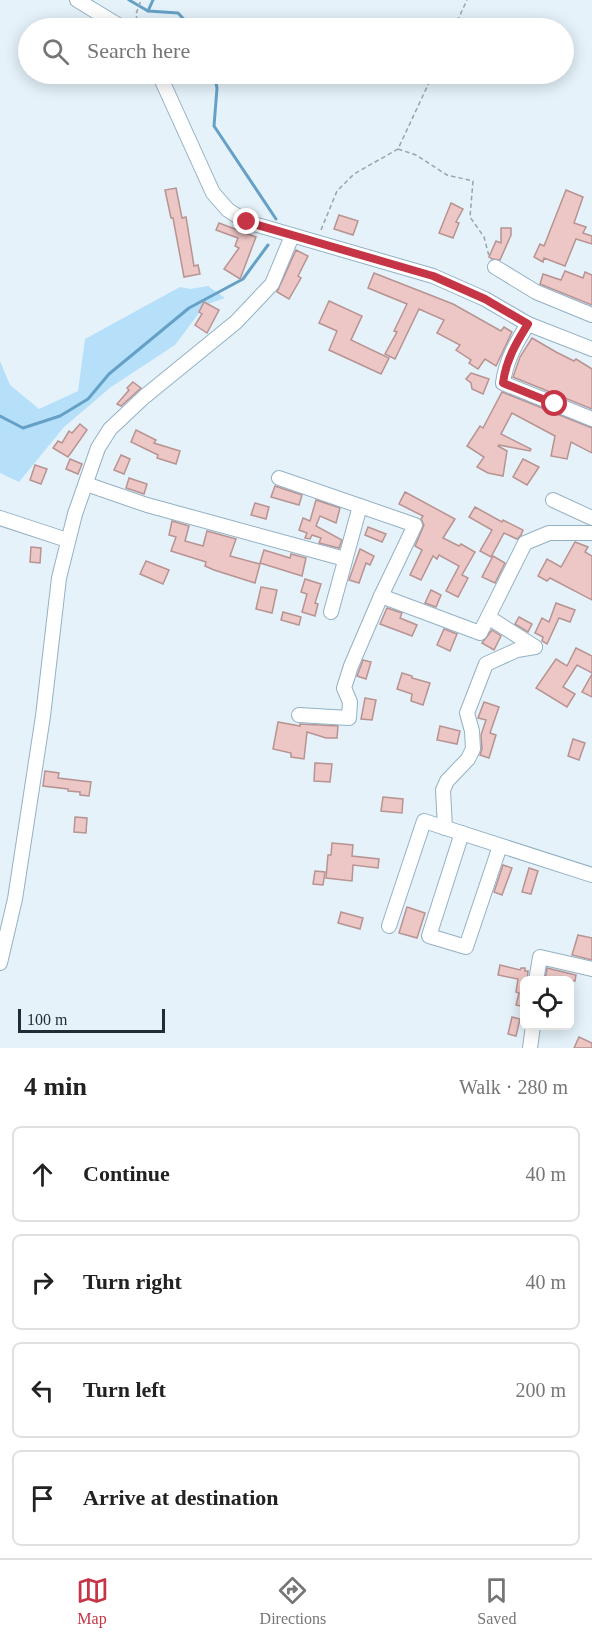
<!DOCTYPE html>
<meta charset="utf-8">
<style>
:root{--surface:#fff;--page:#f6f6f6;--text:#222;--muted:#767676;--line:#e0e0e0;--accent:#c53545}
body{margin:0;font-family:Georgia,serif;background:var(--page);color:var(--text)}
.controls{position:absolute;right:18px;bottom:18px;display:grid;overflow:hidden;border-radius:9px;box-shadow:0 3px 15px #0003}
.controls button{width:54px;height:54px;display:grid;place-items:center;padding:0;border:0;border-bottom:2px solid var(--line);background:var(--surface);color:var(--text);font:30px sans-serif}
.scale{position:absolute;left:18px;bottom:15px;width:147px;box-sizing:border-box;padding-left:6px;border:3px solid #212d35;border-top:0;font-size:16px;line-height:21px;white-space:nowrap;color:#212d35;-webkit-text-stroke:4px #e5f2fa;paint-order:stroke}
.stop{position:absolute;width:18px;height:18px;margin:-14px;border:4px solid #c53545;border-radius:50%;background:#fff}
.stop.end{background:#c53545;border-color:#fff;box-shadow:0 2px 6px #0008}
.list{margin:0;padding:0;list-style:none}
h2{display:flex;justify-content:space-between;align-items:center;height:78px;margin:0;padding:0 24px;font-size:26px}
h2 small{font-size:20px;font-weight:400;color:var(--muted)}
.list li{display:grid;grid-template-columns:39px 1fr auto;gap:18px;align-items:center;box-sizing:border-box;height:96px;margin:0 12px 12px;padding:0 12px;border:2px solid var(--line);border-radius:9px}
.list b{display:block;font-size:22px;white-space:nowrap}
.list em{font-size:20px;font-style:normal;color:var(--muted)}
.icon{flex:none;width:33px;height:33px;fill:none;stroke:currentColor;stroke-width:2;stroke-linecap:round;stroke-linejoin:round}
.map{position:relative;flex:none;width:592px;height:1048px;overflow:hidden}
.search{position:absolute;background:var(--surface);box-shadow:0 3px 15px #0003;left:18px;right:18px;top:18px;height:66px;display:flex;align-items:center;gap:15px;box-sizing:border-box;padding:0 21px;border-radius:33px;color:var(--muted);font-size:22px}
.sheet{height:510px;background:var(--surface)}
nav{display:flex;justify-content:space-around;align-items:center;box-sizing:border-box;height:84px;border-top:2px solid var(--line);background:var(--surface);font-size:16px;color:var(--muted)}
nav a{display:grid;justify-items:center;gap:3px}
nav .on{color:var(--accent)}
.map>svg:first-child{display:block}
</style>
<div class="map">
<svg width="592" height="1048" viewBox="0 0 592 1048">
<rect width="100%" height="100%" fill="#e5f2fa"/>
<polygon fill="#b6dffa" points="208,286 225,298 205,305 175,345 111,387 64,427 19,482 0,473 0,361 10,385 39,409 78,391 85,339 180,287 190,289"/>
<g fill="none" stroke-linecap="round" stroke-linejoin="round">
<g stroke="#65a1c6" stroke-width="3">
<polyline points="129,0 148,11"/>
<polyline points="153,0 148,11 178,13 192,28"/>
<polyline points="214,74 217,88 214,126 276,219"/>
<polyline points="0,416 23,428 60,416 88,399 109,374 189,308 243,279 268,245"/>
</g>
</g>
<g fill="#edc7c6" stroke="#b79392" stroke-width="1.5">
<polygon points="176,188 182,218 186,217 194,266 198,265 200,274 184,277 173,218 171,218 165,190"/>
<polygon points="566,190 583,197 574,223 586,227 583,233 592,236 592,244 576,239 565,266 544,258 543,262 534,257 540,244 544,246"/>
<polygon points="451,203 463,209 456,222 459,223 453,238 439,233"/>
<polygon points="339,215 358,221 353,235 334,229"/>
<polygon points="219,223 256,237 240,279 224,269 239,248 235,246 238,238 216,230"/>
<polygon points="501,228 511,228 511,235 500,260 492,259 489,257 496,241 501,243"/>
<polygon points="296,250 308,256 298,276 301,278 289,299 277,292"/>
<polygon points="565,271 583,278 585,272 592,275 592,305 540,284 543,274 561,280"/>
<polygon points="374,273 453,304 501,331 504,327 512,332 496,366 485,359 478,369 469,363 471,360 456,350 460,345 437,333 444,320 419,309 395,359 385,354 397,332 394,331 407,304 368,288"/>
<polygon points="329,301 362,316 351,340 389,358 381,374 329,350 337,331 319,323"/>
<polygon points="204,302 219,310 207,333 195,325 202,314 199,312"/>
<polygon points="532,338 556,352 574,361 576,359 592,369 592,409 513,377 520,357"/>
<polygon points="471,373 489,379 483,394 472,389 471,383 466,379"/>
<polygon points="133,382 141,388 121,406 117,404 129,390 127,388"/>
<polygon points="502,392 592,428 592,453 571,442 567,459 551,456 555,436 512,413 501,434 531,449 530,451 499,445 498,446 507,451 503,476 488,473 477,467 484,457 467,446 480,426 483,428"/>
<polygon points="80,424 87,430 68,457 53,448 58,441 62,443 69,431 72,433"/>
<polygon points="136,430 156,440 154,443 180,451 176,464 157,458 158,455 131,442"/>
<polygon points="121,455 130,459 124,474 114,470"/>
<polygon points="70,459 82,464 78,474 66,469"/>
<polygon points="523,459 539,467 527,485 513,477"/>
<polygon points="35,465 47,469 41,484 30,480"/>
<polygon points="129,478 147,484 144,494 126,488"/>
<polygon points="275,486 302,495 299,505 271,497"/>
<polygon points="405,492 455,519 443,538 459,546 461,544 475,552 462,575 468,578 458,597 446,591 459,566 439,555 437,559 433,556 421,580 410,575 422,550 415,546 424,525 421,519 423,516 399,504"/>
<polygon points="316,500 340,508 336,523 320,516 316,526 342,540 339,548 319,543 321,538 312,535 310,539 305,538 307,533 299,530 303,518 310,521"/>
<polygon points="255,503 269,507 266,519 251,515"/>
<polygon points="475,507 502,522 503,520 523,530 521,535 517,539 504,533 491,557 480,551 492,530 469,517"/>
<polygon points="172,521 189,526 185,541 203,546 207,531 236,539 230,556 260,564 255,583 214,570 205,566 206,562 171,551 176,537 169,535"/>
<polygon points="368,527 386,534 382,542 365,535"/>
<polygon points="575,542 588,547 585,552 592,556 592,600 550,578 547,581 538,576 547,559 561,567"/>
<polygon points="31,547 41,548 40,563 30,562"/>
<polygon points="360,549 374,556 370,565 366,563 359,583 349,580"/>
<polygon points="264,550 290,558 291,554 306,558 302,576 260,563"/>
<polygon points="493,556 505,563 495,583 482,577"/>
<polygon points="146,561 169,570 163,584 140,574"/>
<polygon points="305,579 321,584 315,603 318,604 315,616 302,612 307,594 301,592"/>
<polygon points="261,587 277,590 272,613 256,609"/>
<polygon points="431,590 441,595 436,607 425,603"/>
<polygon points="556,603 575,610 570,622 559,618 547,644 542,641 543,637 535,633 542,618 549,622"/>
<polygon points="387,608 402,613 400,618 417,625 412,636 380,624"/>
<polygon points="283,612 301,617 299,625 281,620"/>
<polygon points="519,617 532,624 528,632 515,624"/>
<polygon points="444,629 457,634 450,651 437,645"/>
<polygon points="492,630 501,636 494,650 482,643"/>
<polygon points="576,648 592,656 592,673 577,665 563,687 575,694 567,707 536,688 556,659 567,666"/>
<polygon points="363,660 371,662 366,679 357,676"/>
<polygon points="402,673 412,676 412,678 430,683 423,705 411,701 412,694 397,689"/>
<polygon points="592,674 592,697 582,692"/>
<polygon points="365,698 376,700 372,720 361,719"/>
<polygon points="484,702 499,707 490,733 496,735 489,758 480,755 482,749 481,735 486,720 478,718"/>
<polygon points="278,722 300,726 300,724 338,726 337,738 326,738 307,732 304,759 291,757 291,753 273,749"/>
<polygon points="440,726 460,731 457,744 437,740"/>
<polygon points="573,739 585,743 579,760 568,756"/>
<polygon points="315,763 332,764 330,782 314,781"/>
<polygon points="45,771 59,773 58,778 91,782 89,796 80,795 80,792 68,791 68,789 43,786"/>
<polygon points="383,797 403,799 402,813 381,811"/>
<polygon points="75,817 87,818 86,833 74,832"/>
<polygon points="332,843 353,845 352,856 379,859 378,868 353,865 352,881 326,878 328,855 331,855"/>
<polygon points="503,865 512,868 502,895 494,892"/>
<polygon points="529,868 538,871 531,894 522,892"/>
<polygon points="315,871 325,872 323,885 313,884"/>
<polygon points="407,907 425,913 417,938 399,933"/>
<polygon points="341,912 363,918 360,929 338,923"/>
<polygon points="578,935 592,938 592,960 572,955"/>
<polygon points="500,965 520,970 521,968 525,968 525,971 528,971 527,981 525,981 525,1007 516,1005 519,993 516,992 518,979 498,975"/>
<polygon points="547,968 576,975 575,981 545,981"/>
<polygon points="512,1017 520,1019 516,1036 508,1034"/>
<polygon points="579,1037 592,1043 592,1048 574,1048"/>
</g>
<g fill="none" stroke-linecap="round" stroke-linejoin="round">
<defs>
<g id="minor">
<polyline points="77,0 123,28"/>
<polyline points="159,74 213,193 228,210 247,222 433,276 485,299 528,324 592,349"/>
<polyline points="495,267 536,292 592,315"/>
<path d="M 528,324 C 516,343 506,360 503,383 L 592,419"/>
<polyline points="279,478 415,525 381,596 351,666 344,688 350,702 349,718 299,715"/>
<polyline points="86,484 147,505 345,559"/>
<polyline points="553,500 592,518"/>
<polyline points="0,518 67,540"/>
<polyline points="381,596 480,633 488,617"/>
<polyline points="331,612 360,506"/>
<polyline points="535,647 488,617 525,543 549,533 592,533"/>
<polyline points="445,828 443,790 447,781 468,759 473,749 472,731 467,713 486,664 517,650 535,647"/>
<polyline points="462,833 429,936 466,947 500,846"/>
<polyline points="389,926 424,821 592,875"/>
<polyline points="0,963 15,899 43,716 59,578 75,514 98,448 110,429 144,397 236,322 272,284 292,236"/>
<polyline points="536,981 540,957 592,969"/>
<polyline points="530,1048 533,1026"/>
</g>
</defs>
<use href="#minor" stroke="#93b1c5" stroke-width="16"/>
<g stroke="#99a5ad" stroke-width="1.5" stroke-dasharray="4.5 3" stroke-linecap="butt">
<polyline points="138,28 136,14 141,0"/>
<polyline points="454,28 467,0"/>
<polyline points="398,149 416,155 447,175 473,181 470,217 484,237 489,256"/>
<polyline points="321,230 337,191 354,174 398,149 433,74"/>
</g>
<use href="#minor" stroke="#fff" stroke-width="14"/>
</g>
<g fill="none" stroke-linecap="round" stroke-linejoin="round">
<path stroke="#c53545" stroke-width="8" d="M 247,222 L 433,276 L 485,299 L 528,324 C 516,343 506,360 503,383 L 555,404"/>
</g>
</svg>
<div class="controls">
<button><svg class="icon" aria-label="locate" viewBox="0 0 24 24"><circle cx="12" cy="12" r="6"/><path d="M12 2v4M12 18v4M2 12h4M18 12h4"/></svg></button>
</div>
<div class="scale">100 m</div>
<div class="stop" style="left:555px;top:404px"></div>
<div class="stop end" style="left:247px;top:222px"></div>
<div class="search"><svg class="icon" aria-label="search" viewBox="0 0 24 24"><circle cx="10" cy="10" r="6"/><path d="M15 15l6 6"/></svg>Search here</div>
</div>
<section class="sheet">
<h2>4 min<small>Walk · 280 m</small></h2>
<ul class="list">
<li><svg class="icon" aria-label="ahead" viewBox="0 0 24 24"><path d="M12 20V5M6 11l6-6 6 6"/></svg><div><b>Continue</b></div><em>40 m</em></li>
<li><svg class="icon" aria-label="right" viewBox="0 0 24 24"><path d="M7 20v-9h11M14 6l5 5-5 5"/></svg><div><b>Turn right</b></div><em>40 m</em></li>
<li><svg class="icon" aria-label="left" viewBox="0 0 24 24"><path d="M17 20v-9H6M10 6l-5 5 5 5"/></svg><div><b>Turn left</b></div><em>200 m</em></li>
<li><svg class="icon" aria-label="arrive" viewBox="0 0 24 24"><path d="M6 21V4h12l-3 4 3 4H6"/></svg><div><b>Arrive at destination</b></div></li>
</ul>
</section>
<nav>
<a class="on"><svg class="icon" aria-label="map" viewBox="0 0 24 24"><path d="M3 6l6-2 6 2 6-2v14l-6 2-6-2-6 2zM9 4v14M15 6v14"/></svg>Map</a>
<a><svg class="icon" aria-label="directions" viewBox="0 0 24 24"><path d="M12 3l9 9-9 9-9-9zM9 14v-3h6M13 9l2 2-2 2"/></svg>Directions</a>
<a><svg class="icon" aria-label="saved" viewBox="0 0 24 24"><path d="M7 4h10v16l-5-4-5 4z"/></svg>Saved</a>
</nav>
